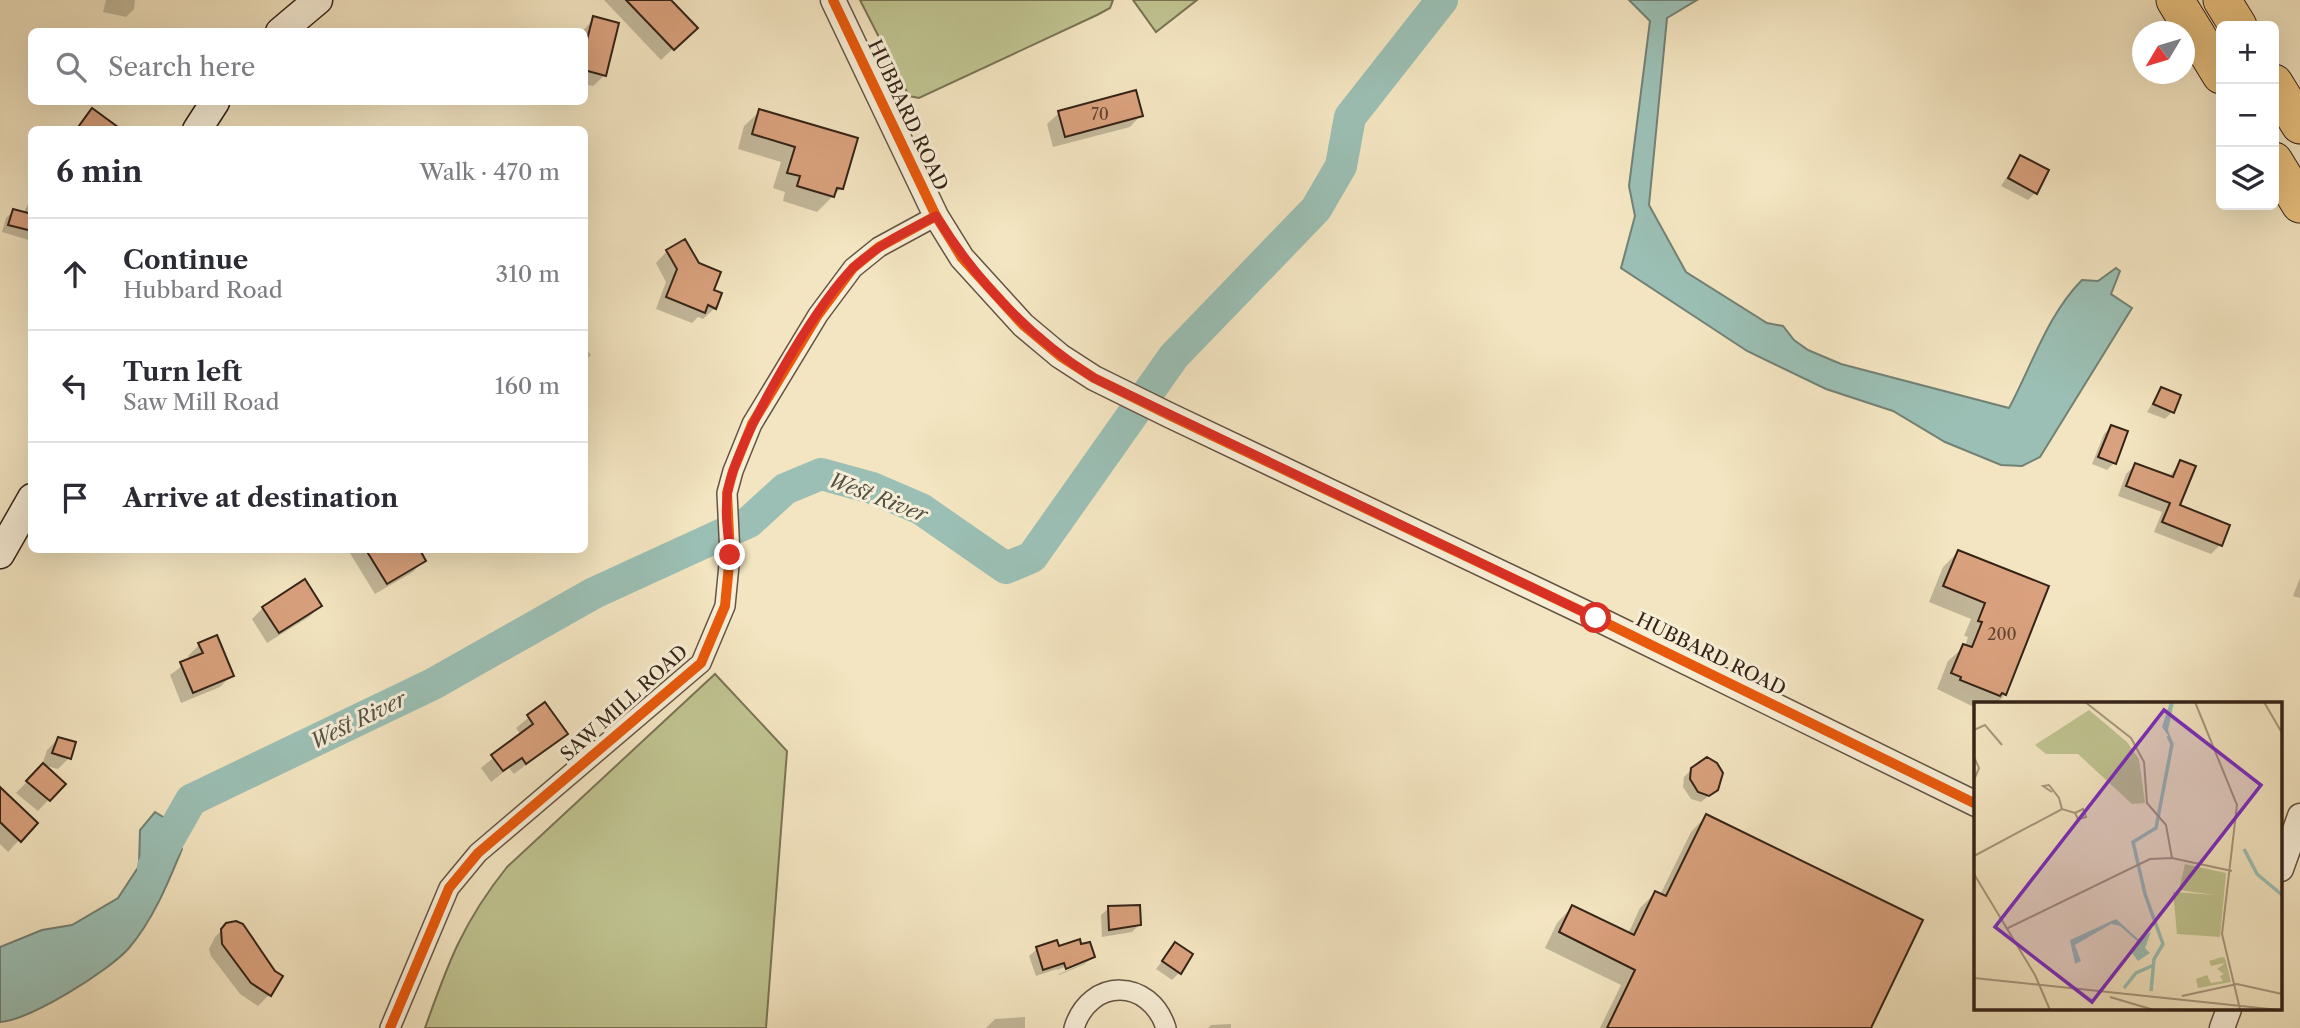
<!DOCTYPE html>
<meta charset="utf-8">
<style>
:root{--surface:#fff;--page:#f2f2f3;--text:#2b2b33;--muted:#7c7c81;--line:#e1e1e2}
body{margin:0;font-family:"Libre Caslon Text",serif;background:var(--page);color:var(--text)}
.controls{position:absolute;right:21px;top:21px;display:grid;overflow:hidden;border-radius:10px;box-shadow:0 7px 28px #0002}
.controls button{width:63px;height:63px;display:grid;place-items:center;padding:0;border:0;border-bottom:2px solid var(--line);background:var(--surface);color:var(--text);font:35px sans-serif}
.compass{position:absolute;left:2132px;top:21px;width:63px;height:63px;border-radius:50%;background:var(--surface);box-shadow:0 7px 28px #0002;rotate:232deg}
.stop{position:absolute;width:21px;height:21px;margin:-16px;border:5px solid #d93025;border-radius:50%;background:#fff}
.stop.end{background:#d93025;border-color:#fff;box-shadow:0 2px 7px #0008}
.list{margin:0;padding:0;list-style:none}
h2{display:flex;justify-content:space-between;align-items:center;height:91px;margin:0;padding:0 28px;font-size:30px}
h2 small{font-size:23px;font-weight:400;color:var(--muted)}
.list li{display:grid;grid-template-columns:46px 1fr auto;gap:21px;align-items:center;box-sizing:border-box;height:112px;padding:0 28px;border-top:2px solid var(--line)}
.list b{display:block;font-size:26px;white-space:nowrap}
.list p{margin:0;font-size:23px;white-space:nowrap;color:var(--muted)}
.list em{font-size:23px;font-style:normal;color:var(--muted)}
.icon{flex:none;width:38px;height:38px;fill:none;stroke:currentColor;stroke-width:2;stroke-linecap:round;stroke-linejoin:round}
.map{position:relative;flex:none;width:2300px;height:1028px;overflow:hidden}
.search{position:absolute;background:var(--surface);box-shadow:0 7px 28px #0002;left:28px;top:28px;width:560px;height:77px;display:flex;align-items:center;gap:18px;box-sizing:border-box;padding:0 24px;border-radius:10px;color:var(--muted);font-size:26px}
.panel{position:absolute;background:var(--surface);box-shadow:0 7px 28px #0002;left:28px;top:126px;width:560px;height:427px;border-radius:10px}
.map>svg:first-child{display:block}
</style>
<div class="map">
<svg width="2300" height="1028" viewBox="0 0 2300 1028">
<rect width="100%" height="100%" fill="#f3e5c1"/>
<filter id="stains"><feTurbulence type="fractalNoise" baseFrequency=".00286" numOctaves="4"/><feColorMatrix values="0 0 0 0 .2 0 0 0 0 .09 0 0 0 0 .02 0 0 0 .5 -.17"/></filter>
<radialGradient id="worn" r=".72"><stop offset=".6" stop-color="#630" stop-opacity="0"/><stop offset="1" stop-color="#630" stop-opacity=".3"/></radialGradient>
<g fill="#bfc390" stroke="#7a7354" stroke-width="2">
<polygon points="860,0 1113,0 1110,8 1097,15 919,98 909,96"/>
<polygon points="1133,0 1197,0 1156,32"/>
<path d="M 715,674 L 787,751 L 766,1028 L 425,1028 C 448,963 463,922 507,867 Z"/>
</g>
<g fill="#9bbfb4" stroke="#738175" stroke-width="2">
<path d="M 1629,0 L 1697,0 L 1667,18 L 1649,205 L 1686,272 L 1767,323 L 1783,326 L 1794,340 L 1808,350 L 1841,364 L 2009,408 C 2032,365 2048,314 2082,280 L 2098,281 L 2116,268 L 2120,271 L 2111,294 L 2132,308 L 2040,457 L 2022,466 L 2001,465 L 1945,442 L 1893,411 L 1826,389 L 1747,351 L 1621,268 L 1635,216 L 1629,186 L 1650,21 Z"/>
<path d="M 155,812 L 168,820 L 182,849 C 168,883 153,920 129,948 C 109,971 30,1020 0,1022 L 0,947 L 42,930 L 72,925 L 118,898 L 139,866 L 140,830 Z"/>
</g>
<g fill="#0003" fill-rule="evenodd">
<polygon points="106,0 135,0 134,9 126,17 103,12"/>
<polygon points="604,0 669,0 695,28 661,60"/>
<polygon points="594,18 605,75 593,86 584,84 584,32 582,32"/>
<polygon points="760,111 841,188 817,212 783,201 785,192 773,188 781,162 738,149 744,126"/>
<polygon points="1059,113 1141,115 1130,127 1053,147 1047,124"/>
<polygon points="2020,157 2035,193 2028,200 2001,186"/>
<polygon points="32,196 32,241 2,232 6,218 13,211 23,214"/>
<polygon points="667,251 712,291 715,308 703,319 698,317 692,323 656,309 666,282 656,263"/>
<polygon points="584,346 591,355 584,362"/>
<polygon points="2161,389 2172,412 2165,419 2147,412"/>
<polygon points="2111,427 2114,463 2107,470 2092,464 2104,434"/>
<polygon points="2181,462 2178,506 2220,545 2211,554 2154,532 2162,512 2118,496 2126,474 2135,465 2169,477"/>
<polygon points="348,550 422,550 419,552 424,560 413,572 375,594"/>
<polygon points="1958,552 2047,587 2003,697 1996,704 1976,704 1976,708 1937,689 1948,661 1965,646 1968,637 1964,636 1971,619 1929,602 1943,567"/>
<polygon points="2300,578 2300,598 2293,596"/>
<polygon points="320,606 309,617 267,643 252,619 263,608"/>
<polygon points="199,645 232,675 220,687 181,703 170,675 190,660 188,656"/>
<polygon points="545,704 566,734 514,774 509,768 491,782 481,768 521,735 516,728"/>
<polygon points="58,739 69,758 58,769 42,765 47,750"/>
<polygon points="43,765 63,784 38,811 16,793"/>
<polygon points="1692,769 1717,789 1701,802 1691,799 1683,787 1684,777"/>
<polygon points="0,794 35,823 8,852 0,844"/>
<polygon points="1706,816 1869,1028 1600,1028 1621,985 1545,948 1557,923 1572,907 1628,934 1640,908 1655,893 1660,895 1691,832"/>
<polygon points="1109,908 1139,925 1132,932 1102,937 1101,915"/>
<polygon points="227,925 269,995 258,1006 240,994 211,956 209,949 215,937"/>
<polygon points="1175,944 1179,973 1172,980 1156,969"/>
<path d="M 1080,947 L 1093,956 L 1085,964 L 1059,975 L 1057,969 L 1036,976 L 1029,956 L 1037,949 ZM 1087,958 L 1087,962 L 1059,974 L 1057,970 Z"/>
<polygon points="1025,1017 1025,1028 986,1028 995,1019"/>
<polygon points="1231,1024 1231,1028 1208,1028 1211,1025"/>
</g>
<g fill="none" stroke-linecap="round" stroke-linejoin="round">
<polyline stroke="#9bbfb4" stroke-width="32" points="153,867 191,800 433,684 594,593 749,522 785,489 821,474 872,488 921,509 1006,568 1032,557 1174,356 1316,209 1341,166 1350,117 1442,0"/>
</g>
<g fill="#d9a17d" stroke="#362317" stroke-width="2">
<polygon points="626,0 671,0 698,28 674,50"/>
<polygon points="593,16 619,23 606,76 584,70 584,52"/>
<polygon points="1136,90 1143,116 1065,137 1058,111"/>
<polygon points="92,108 122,130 76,130"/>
<polygon points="759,109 858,138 843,189 837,188 834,197 797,186 800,176 787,173 795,147 752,134"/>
<polygon points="2020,155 2049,170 2037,194 2008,178"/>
<polygon points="13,209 32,214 32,231 8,225"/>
<polygon points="685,239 699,263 721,272 714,290 722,293 716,309 708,305 705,313 666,297 677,269 666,250"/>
<polygon points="2161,387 2181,395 2174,413 2153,404"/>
<polygon points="2111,425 2128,431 2116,464 2098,457"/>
<polygon points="2180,460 2196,466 2180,505 2230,525 2222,546 2162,522 2170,503 2126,486 2135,463 2173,477"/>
<polygon points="366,550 420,550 426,561 387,584"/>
<polygon points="1958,550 2049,586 2006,695 2002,693 2000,696 1960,680 1961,677 1951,673 1963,644 1972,647 1982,622 1978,621 1985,603 1943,586"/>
<polygon points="305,579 322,606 279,633 262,607"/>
<polygon points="217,635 234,676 193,693 180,662 203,653 198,643"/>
<polygon points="545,702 568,734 526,764 522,758 503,771 491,755 533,724 527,715"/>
<polygon points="58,737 76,742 71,759 52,753"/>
<polygon points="1707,757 1717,763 1723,773 1718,790 1709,796 1698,792 1690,779 1691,768"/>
<polygon points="43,763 66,784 50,801 26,781"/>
<polygon points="0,787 38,823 21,842 0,822"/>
<polygon points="1706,814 1923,920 1871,1028 1607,1028 1635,970 1559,932 1572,905 1634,935 1655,891 1666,896"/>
<polygon points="1140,905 1141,925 1109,930 1108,906"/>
<polygon points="236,921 243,924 275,971 283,976 271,996 251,983 222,944 221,929 226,923"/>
<polygon points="1080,939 1081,944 1090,942 1095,957 1066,969 1064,963 1043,970 1036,947 1057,940 1059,946"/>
<polygon points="1175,942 1193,954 1181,974 1162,961"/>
</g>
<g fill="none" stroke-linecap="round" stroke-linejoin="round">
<defs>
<g id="minor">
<polyline points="390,1028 449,888 478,853 701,663 725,606 730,555 727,493 733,471 752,424 818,315 853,268 879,247 936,216"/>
<path d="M 1074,1028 C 1090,977 1150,978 1166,1028"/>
</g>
<g id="tertiary">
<polyline points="833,0 936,216 962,258 1023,325 1060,356 1094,378 1171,416 1596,618 1976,804"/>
<polyline points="2281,869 2300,816"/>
<polyline points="2222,1028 2229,1009"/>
</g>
<g id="secondary">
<polyline points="280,32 318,0"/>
<polyline points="197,130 215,102"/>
<polyline points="0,554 32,498"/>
</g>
<g id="motorway">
<polyline points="2175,0 2221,75"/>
<polyline points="2222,0 2238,26"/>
<polyline points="2274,83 2300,125"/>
<polyline points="2274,161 2300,204"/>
</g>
</defs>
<use href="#minor" stroke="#655442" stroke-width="22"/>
<use href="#tertiary" stroke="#655442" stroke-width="27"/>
<use href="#secondary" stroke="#362317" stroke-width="31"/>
<use href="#motorway" stroke="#362317" stroke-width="39"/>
<use href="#minor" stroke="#f7eed7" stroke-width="19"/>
<use href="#tertiary" stroke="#f7eed7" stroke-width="24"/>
<use href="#secondary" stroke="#f7eed7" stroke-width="28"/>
<use href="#motorway" stroke="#eac280" stroke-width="37"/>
<defs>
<g id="cycleway">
<polyline points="833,0 936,216 962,258 1023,325 1060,356 1094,378 1171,416 1596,618 1976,804"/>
<polyline points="390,1028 449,888 478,853 701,663 725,606 730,555 727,493 733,471 752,424 818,315 853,268 879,247 936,216"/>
</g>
</defs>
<use href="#cycleway" stroke="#f7eed7" stroke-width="15"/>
<use href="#cycleway" stroke="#e8590c" stroke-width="10"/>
</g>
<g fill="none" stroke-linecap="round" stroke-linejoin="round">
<path stroke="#d93025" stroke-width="9" d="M 730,555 C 728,534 724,511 728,490 C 737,439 816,303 854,267 C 878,245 907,231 936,216 C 978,283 1028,336 1094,378 L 1596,618"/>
</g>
<g text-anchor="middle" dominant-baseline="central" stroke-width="6" stroke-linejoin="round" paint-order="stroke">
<g font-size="16" fill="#5f4230">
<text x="1100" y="114">70</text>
<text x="2002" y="634">200</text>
</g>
<g font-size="19" fill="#362317" stroke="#f7eed7">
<text transform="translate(908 115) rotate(65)">HUBBARD ROAD</text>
<text transform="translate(1711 654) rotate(26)">HUBBARD ROAD</text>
<text transform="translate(624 703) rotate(-42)">SAW MILL ROAD</text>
</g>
<g font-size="21" font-style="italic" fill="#545246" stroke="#f7eed7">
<text transform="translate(878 497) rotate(21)">West River</text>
<text transform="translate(358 720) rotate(-26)">West River</text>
</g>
</g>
<g transform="translate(1974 702)">
<rect width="308" height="308" fill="#f3e5c1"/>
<path d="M 115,8 L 153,40 L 165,57 L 171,101 L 158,102 L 104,52 L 72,52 L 61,43 ZM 211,162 L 252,171 L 246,235 L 203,232 L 199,190 L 241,193 L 205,188 ZM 248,255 L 251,256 L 257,280 L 224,286 L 222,277 L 233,273 L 237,281 L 249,279 L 246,274 L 250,272 L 243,267 L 251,261 L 237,264 L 235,259 Z" fill="#bfc390"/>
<path d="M 196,0 L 200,0 L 194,28 L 198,39 L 188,25 ZM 142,217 L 164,237 L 177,230 L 171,246 L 176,251 L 164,259 L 158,251 L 163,239 L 146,224 L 137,222 L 101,243 L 107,259 L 101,262 L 96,238 Z" fill="#9bbfb4"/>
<path fill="none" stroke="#9bbfb4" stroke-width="3.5" d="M 270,147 L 283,172 L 308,193M 150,286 L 162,271 L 180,263M 177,289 L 180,257 L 189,242 L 171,192 L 159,140 L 182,126 L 198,42 L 194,34"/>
<path fill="none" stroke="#a7977d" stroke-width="2" d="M 111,0 L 157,36 L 170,60 L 173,101 L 192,123 L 198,156M 221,0 L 263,103 L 248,232 L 266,307M 290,0 L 308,31M 0,28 L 11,23 L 28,43M 0,55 L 5,66 L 0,78M 78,90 L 69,84 L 75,83 L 85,96 L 88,107M 0,154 L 88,107 L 101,111 L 109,107 L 112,115 L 104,117 L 101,111M 0,172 L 61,273 L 76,308M 32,227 L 176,157 L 198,156 L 258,169M 0,276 L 305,308M 208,294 L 263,282 L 308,292M 136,295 L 180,308"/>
<path fill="#7b2cbf" fill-opacity="0.15" stroke="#7b2cbf" stroke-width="3.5" d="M 190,8 L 287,83 L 118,300 L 21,225 Z"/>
<rect width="308" height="308" fill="none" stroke="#362317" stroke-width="3.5"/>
</g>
<rect width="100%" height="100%" filter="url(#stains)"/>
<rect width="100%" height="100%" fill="url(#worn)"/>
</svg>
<div class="controls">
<button>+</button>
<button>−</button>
<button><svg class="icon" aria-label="layers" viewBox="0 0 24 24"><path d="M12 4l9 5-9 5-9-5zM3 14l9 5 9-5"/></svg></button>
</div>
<svg class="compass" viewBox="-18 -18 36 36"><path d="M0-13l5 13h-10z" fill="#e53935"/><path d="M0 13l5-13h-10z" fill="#7c7c81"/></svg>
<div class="stop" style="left:1596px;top:618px"></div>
<div class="stop end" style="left:730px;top:555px"></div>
<div class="search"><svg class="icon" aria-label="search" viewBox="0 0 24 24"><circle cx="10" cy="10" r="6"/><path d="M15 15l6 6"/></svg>Search here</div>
<section class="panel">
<h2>6 min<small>Walk · 470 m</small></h2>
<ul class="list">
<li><svg class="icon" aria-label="ahead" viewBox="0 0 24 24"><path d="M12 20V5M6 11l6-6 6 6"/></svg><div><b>Continue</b><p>Hubbard Road</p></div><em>310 m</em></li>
<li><svg class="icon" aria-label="left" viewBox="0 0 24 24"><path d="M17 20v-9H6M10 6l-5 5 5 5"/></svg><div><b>Turn left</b><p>Saw Mill Road</p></div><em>160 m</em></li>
<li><svg class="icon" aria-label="arrive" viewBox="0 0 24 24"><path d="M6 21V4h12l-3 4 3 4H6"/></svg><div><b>Arrive at destination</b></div></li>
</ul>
</section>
</div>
